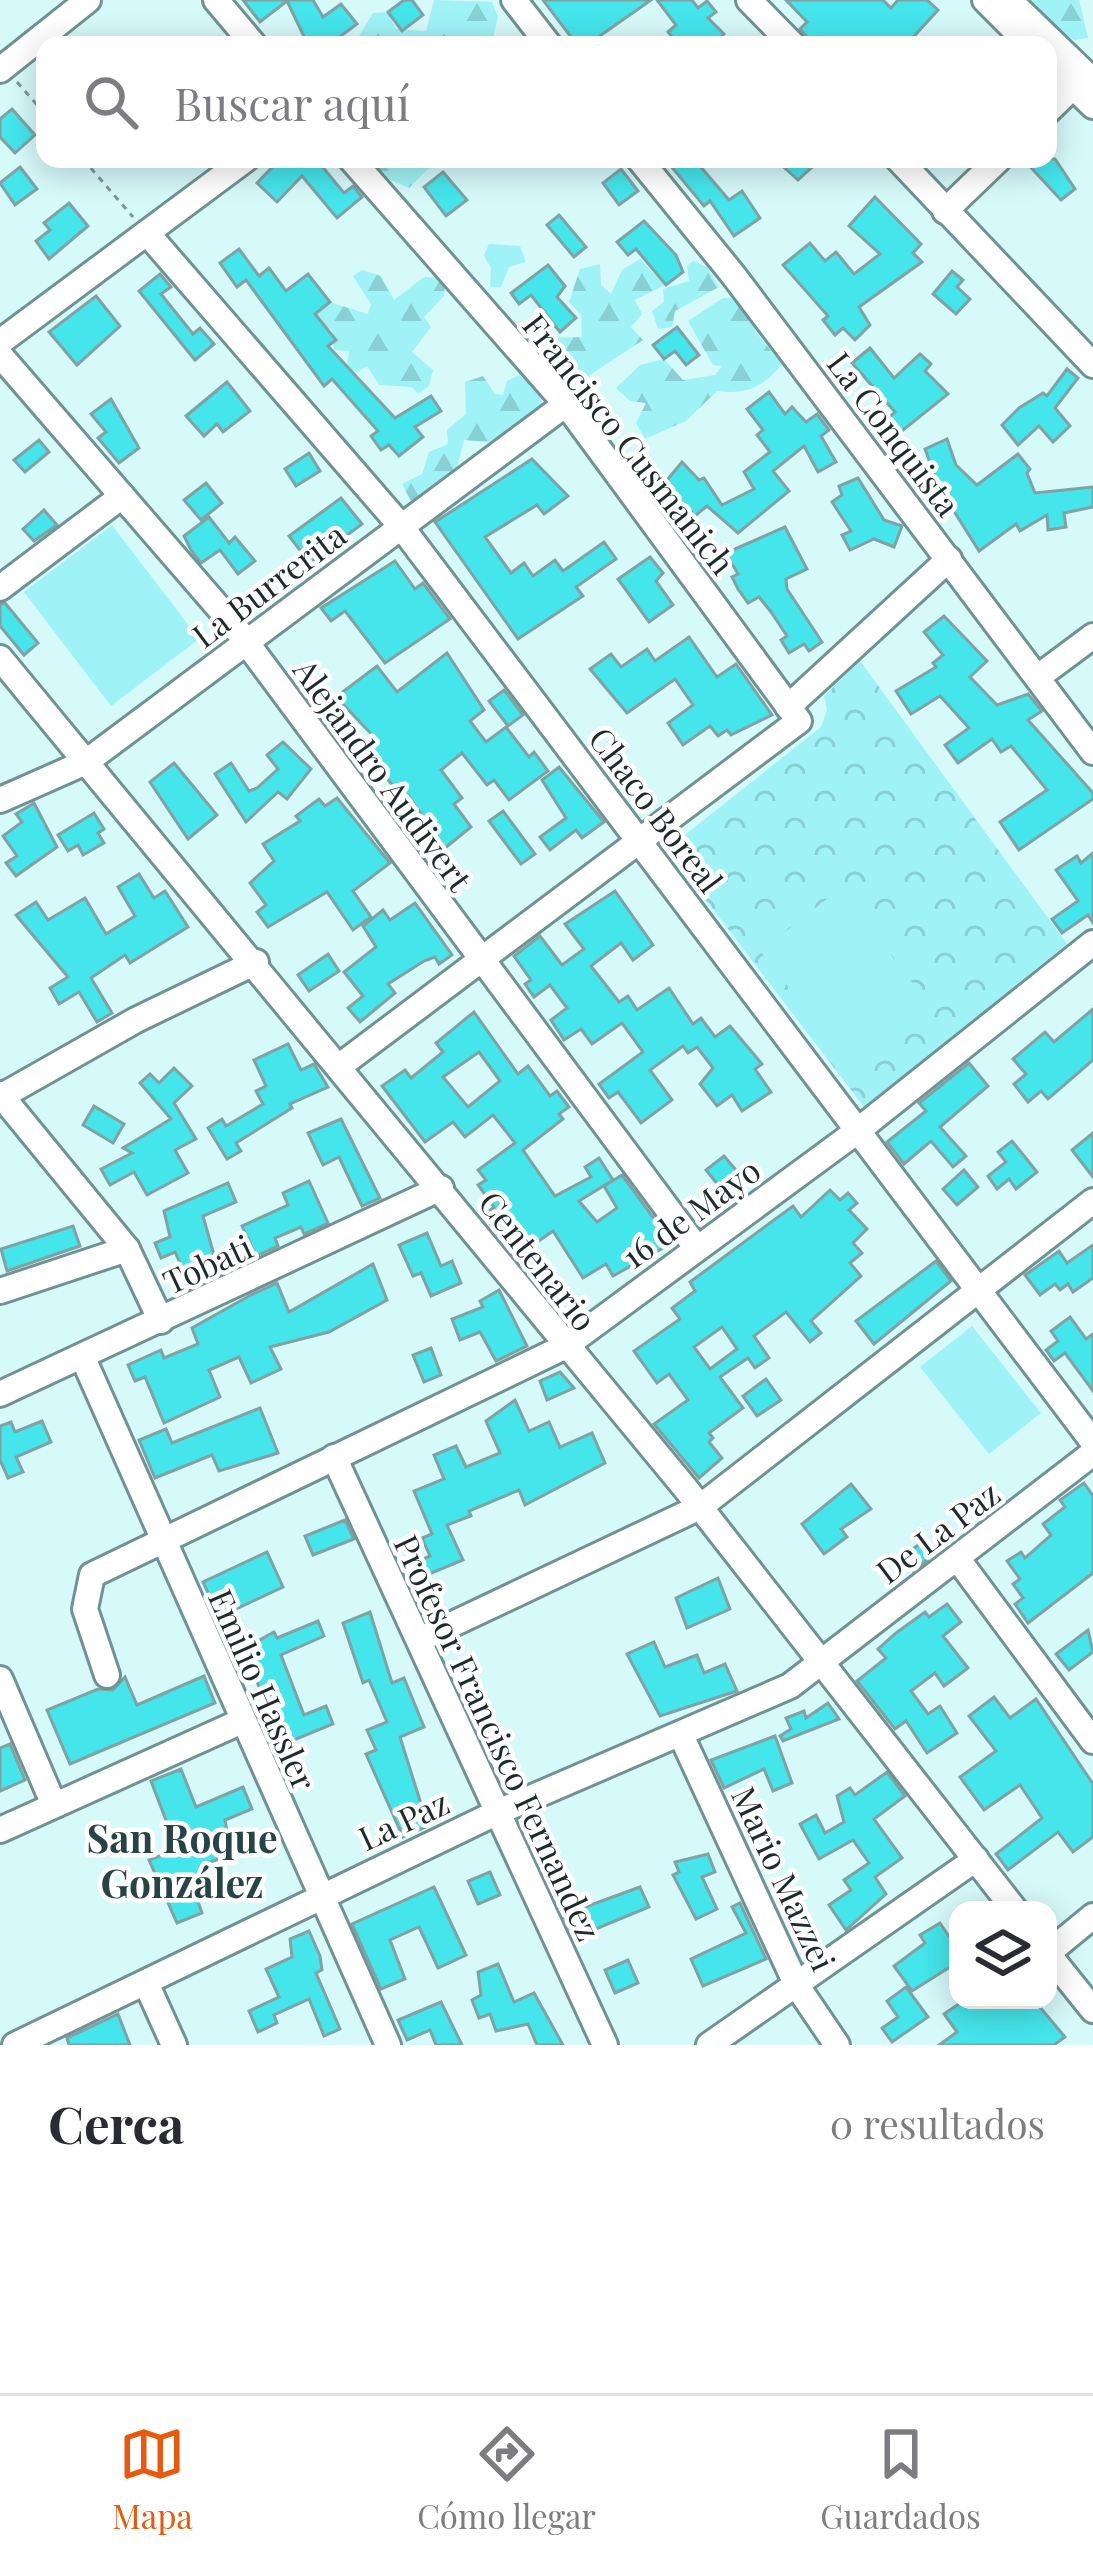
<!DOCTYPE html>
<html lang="es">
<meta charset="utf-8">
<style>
:root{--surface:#fff;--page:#f7f7f7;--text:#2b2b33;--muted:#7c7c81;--line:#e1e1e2;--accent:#ea580c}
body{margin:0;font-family:"Playfair Display",serif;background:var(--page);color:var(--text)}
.controls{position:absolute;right:36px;bottom:36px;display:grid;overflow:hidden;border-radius:24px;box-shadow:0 6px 30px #0003}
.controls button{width:108px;height:108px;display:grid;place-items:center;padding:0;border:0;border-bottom:3px solid var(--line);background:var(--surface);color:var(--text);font:60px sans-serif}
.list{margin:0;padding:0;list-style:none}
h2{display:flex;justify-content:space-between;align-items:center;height:156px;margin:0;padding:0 48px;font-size:51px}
h2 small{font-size:39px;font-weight:400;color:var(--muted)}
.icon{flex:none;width:66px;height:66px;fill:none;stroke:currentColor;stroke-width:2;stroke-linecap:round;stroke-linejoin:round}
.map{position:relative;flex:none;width:1093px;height:2045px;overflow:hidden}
.search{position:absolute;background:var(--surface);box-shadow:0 6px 30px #0003;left:36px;right:36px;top:36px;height:132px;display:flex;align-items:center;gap:30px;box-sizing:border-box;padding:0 42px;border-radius:24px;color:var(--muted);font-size:45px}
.sheet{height:348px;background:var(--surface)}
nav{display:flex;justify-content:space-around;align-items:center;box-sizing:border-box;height:168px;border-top:3px solid var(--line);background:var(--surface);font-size:33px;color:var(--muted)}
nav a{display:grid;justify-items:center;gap:6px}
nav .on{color:var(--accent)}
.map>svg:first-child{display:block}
</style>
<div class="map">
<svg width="1093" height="2045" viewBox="0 0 1093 2045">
<defs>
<pattern id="forest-firs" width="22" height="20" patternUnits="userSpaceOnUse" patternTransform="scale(3)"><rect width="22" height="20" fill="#9ff2f6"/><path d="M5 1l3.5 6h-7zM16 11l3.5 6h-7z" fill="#88d0d3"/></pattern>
<pattern id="park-crowns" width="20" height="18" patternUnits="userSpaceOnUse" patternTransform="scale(3)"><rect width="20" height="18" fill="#9ff2f6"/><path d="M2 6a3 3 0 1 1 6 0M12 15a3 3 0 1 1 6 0" fill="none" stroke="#88d0d3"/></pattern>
</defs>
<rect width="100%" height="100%" fill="#d6f9fa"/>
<g fill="url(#forest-firs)">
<polygon points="434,0 492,2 498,17 491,45 330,45 359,36 373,13 388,12 396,29 426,31"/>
<polygon points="1019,0 1079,0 1088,38 1074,40"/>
<polygon points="372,159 454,159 428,169 409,188 378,174"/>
<polygon points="489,244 520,246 526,262 509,267 501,287 490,287 491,268 484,255"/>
<polygon points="640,259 665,285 635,300 642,314 631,327 643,340 564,392 542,365 544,338 582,337 581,315 569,302 580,269 600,264 601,285 611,294 622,270"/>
<polygon points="693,261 707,267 719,287 675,311 672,327 658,329 652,311 664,302 663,289 689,281 687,266"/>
<polygon points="362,270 381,276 394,300 424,277 438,278 445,286 444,296 424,317 431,327 412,352 433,370 429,386 418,394 412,387 379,385 367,366 357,372 347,368 349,351 334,350 332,330 318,323 315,312 323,300 368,314 371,304 353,276"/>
<path d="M 723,298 L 733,298 L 755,316 L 755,331 L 782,364 C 764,387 746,395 717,391 L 686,421 L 645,439 L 636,423 L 646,403 L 630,401 L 616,388 L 640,365 L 664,359 L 683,380 L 715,375 L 722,366 L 713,365 L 688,321 Z"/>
<polygon points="519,375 538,390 543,407 498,443 464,440 456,471 413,505 402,484 422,474 429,452 448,444 447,430 466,414 465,382 483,376 495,394 503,395 507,381"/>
</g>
<polygon fill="url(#park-crowns)" points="860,661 1067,944 864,1107 667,849 821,727 827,710 824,696"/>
<g fill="#9ff2f6">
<polygon points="112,525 199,639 111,706 24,592"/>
<polygon points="840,889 926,1000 847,1062 760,951"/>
<polygon points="972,1326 1041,1413 989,1454 920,1367"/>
</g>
<g fill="#44e5eb" stroke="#81a2a3" stroke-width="3" fill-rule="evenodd">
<polygon points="243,0 313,0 323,17 341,4 357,24 329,45 308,45 287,1 260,22"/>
<polygon points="404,0 412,0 423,15 402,31 388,12"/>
<polygon points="543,0 651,0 587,45 577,45"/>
<polygon points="657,0 692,0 698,8 707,1 716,12 708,18 724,34 713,45 679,45 668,32 676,25"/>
<polygon points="786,0 883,0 891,8 898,0 927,0 938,10 906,45 829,45 821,37 813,44 800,29 807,22"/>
<polygon points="12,109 35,135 15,153 0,137 0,119"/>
<polygon points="280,159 316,159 344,193 353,186 362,197 337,218 302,176 277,202 257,183"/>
<polygon points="665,159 694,159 729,200 742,191 760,218 734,236 710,201 704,206"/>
<polygon points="775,159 821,159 798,180"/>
<polygon points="1023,159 1055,159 1075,189 1061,200"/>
<polygon points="20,167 37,189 15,205 0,183"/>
<polygon points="621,169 638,191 619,205 603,183"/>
<polygon points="443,172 467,200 446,216 424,187"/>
<polygon points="875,197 921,244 913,253 922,262 859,307 870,325 855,340 843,328 835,335 823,320 828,316 783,265 810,243 825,261 836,252 854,274 880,254 849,226"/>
<polygon points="69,203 88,226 49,259 36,241 50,230 44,223"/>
<polygon points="559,215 586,247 574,257 547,225"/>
<polygon points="644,221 676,255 683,272 666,285 636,249 628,255 617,242"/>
<polygon points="239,249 259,276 269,268 286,291 308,274 330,302 315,314 336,340 328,346 395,418 431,396 441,411 415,427 423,437 399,456 389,445 381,450 371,436 378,431 332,379 324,386 246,280 237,287 220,263"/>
<polygon points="548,265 565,286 557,297 576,318 560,332 531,295 519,304 511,293"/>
<polygon points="952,271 963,280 957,287 970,299 956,314 933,294"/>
<polygon points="160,274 171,287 161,294 193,334 200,328 214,344 195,360 139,291"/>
<polygon points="96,296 120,326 77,365 49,332"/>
<polygon points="677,327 699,355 686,365 675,351 664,359 653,345"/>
<polygon points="870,348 894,378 920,354 931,364 925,371 948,394 897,435 885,421 895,412 852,363"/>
<polygon points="1067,369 1078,378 1055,408 1070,426 1053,442 1039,426 1018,445 1002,425 1019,408 1043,393 1047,396"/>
<polygon points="227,382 250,411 223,432 217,424 204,436 186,416"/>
<polygon points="769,392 785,414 792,407 806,422 817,414 829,430 821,436 836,462 818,472 804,446 773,471 789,491 738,533 707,506 695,516 685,504 669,508 657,492 682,462 699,480 704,478 722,505 754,489 744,472 770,452 757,435 763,430 747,409"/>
<polygon points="111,399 139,448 119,463 98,438 106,432 91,414"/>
<polygon points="947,439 956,465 977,485 1018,454 1030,469 1027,473 1035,493 1093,487 1093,507 1064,513 1066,527 1048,530 1047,515 1020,531 1016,524 979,551 942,492 938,495 930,483 936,479 925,449"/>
<polygon points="39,440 49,452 25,472 14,460"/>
<polygon points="309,453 320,471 296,486 285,469"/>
<polygon points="532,459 568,496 544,514 537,505 485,537 511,573 524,563 533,576 555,560 563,571 604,542 616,559 576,587 583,596 518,639 435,522"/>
<polygon points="858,478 884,520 902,526 894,547 874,539 850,550 842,535 851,531 832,502 842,495 839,486"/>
<polygon points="206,483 222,503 201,520 184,500"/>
<polygon points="341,498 362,524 310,563 289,536"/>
<polygon points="44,510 57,525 34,541 23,529"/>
<polygon points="209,517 229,543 235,537 255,561 238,574 220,550 201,563 191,550 184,536"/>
<polygon points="785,527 807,569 786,579 787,589 822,642 809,651 804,644 789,653 781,640 787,636 771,612 759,597 748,603 738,589 732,577 738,574 726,553"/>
<polygon points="650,557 663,573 656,581 673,605 649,622 618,579"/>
<polygon points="395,561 415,589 423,583 450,619 385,663 345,611 331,621 321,608"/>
<polygon points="5,603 38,643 24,655 0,626 0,604"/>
<polygon points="944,616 987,661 970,677 997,705 1028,694 1042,711 1028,720 1093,793 1093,799 1019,850 1000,822 1047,790 1011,746 1001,752 992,739 958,763 945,745 969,728 940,696 911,714 896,691 936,667 933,663 943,655 924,632"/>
<polygon points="689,637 717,677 736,664 772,715 731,735 727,730 718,736 710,726 683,745 668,723 693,705 675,679 627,713 590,669 611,654 621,667 647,649 655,661"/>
<polygon points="447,653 484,710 470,721 486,742 506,727 529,757 534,752 548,771 509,800 494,780 487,785 462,753 441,770 462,798 454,804 471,827 445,848 408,795 403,799 366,751 378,741 336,697 377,666 397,692"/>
<polygon points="504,690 523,715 508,726 489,701"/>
<polygon points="283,742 311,769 287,799 278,792 246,822 215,774 231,763 249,791 257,788 278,769 267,755"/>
<polygon points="174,763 217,815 188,839 150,782"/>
<polygon points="559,767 604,822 582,838 576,830 550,850 540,837 566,818 542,780"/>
<polygon points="337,798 390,863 353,891 371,917 353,930 327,892 268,927 257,912 266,905 250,883 274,861 263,844 300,821 296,816 319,799 325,806"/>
<polygon points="34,803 57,847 16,876 6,863 17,856 3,836 22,822 16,814"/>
<polygon points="503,811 535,854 521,864 489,821"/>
<polygon points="94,813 104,829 98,833 104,843 83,855 78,845 68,851 58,835"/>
<polygon points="1093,853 1093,923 1088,915 1062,933 1052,919 1078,901 1056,870 1077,856 1081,863"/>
<polygon points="139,874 154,898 165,891 188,927 130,963 125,955 91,978 112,1013 97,1022 79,992 59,1004 50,988 68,977 16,915 36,902 48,920 85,898 106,934 135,916 118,887"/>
<polygon points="615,891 653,945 633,960 621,943 591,966 619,1002 628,996 637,1010 669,988 693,1024 701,1018 715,1037 730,1026 762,1064 755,1069 771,1092 742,1111 732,1095 717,1106 700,1084 713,1068 697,1047 688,1053 683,1046 650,1070 672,1100 641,1123 618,1092 609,1098 599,1084 643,1052 622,1023 592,1044 581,1029 564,1040 551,1020 567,1008 550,985 534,997 525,984 531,980 514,956 540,936 562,965 584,949 565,924"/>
<polygon points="415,903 452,955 439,964 435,957 424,961 388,984 395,993 360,1022 348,1008 363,996 344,972 376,947 363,926 383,910 390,920"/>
<polygon points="328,954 339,971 309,991 298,975"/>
<polygon points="1093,1009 1093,1060 1048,1099 1041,1091 1028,1102 1014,1084 1026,1074 1013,1059 1045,1032 1054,1042"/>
<path d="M 474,1012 L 518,1074 L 528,1066 L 550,1096 L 557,1091 L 569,1107 L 559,1114 L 563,1119 L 523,1150 L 555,1196 L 591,1177 L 585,1167 L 599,1158 L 613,1180 L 579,1201 L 597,1222 L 617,1208 L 604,1186 L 622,1175 L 672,1243 L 613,1276 L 606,1264 L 583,1278 L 553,1231 L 516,1257 L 492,1227 L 486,1214 L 494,1207 L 478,1185 L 486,1180 L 478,1170 L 515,1143 L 493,1115 L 465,1137 L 453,1122 L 425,1142 L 382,1086 L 405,1070 L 411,1078 L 443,1052 L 436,1043 ZM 479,1052 L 500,1081 L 468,1107 L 443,1077 Z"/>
<polygon points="288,1044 301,1070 314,1064 328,1087 290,1104 292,1108 236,1143 241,1151 227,1159 208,1128 222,1119 226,1126 263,1104 256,1091 266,1086 254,1060"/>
<polygon points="969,1063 988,1086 940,1127 966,1156 953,1167 931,1141 904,1164 887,1142 926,1111 919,1103"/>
<polygon points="174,1068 192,1086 174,1103 196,1139 175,1150 188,1173 147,1195 134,1172 110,1185 101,1169 132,1153 123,1148 171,1119 140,1083 150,1074 159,1083"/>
<polygon points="94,1106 124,1124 113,1143 83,1125"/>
<polygon points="341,1119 380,1198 362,1206 339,1157 323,1165 308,1133"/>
<polygon points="1093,1133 1093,1177 1072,1150"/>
<polygon points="1012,1141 1037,1172 1016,1189 1009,1179 997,1189 988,1176 1006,1162 998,1152"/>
<polygon points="724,1156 741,1176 723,1191 706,1170"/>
<polygon points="964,1170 978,1187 957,1205 943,1189"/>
<polygon points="309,1181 328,1223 304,1234 301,1227 275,1238 278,1246 256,1256 242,1226 288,1205 283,1193"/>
<polygon points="228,1183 236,1202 203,1216 214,1255 200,1261 208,1279 191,1287 175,1252 161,1258 155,1243 170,1237 164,1211"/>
<path d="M 830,1190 L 840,1200 L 848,1193 L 857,1203 L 849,1210 L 867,1229 L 853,1243 L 862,1253 L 850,1263 L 861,1276 L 811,1321 L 821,1333 L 810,1342 L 786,1312 L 754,1336 L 769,1358 L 755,1368 L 748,1358 L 720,1377 L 743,1408 L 709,1433 L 713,1438 L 709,1442 L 722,1458 L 699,1478 L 654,1424 L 688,1400 L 669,1374 L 657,1383 L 634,1351 L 680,1319 L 672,1308 L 695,1291 L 690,1282 L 793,1206 L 801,1217 ZM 722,1327 L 737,1349 L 710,1369 L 694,1347 Z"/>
<polygon points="73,1226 80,1246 7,1271 1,1249"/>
<polygon points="427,1233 441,1266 452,1261 461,1283 431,1296 421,1273 413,1276 399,1245"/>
<polygon points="1093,1245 1093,1278 1073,1292 1068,1284 1060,1290 1055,1284 1040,1295 1025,1275 1059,1251 1067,1263"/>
<polygon points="936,1261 951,1281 874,1344 856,1321"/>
<polygon points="373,1264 387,1300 329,1332 270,1347 281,1369 251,1383 239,1357 209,1370 220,1397 164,1423 145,1377 135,1381 128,1365 161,1350 164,1358 198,1344 192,1328 249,1296 277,1283 289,1312"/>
<polygon points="499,1290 527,1346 496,1361 480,1332 460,1340 452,1319 483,1307 480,1301"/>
<polygon points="1070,1317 1086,1339 1093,1334 1093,1391 1065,1353 1054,1361 1046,1350 1058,1341 1051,1331"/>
<polygon points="431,1348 441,1375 424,1382 413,1355"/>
<polygon points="560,1372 574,1388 547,1400 540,1381"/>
<polygon points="766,1379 781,1400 757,1416 743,1396"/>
<polygon points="515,1400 529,1431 549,1422 560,1447 592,1433 605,1463 525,1505 519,1490 469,1511 471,1516 447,1525 463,1560 422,1577 416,1562 430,1556 422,1538 432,1534 414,1491 444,1479 434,1455 456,1446 466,1467 500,1453 486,1421"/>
<polygon points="260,1408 278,1453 219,1471 212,1455 155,1478 139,1440 166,1429 172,1443"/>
<polygon points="42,1421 51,1442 16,1457 23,1472 8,1478 0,1460 0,1426 11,1422 15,1432"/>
<polygon points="1084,1483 1093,1496 1093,1573 1028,1623 1015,1604 1023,1598 1013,1584 1020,1579 1007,1561 1021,1552 1025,1558 1051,1535 1043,1524 1065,1507 1060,1500"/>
<polygon points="851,1484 871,1509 841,1529 847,1537 824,1554 802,1524"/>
<polygon points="345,1520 354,1539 313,1555 305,1536"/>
<polygon points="926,1539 937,1552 913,1571 902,1557"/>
<polygon points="267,1552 283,1587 219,1617 203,1582"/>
<polygon points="718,1578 730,1609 687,1628 676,1598"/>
<polygon points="947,1604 961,1622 943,1636 968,1668 944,1686 935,1673 911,1691 928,1714 940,1706 957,1733 927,1753 906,1721 895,1729 857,1681 886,1658 878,1649 896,1633 925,1612 929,1617"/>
<polygon points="370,1612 392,1683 404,1678 424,1727 400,1737 428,1826 403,1837 366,1754 376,1750 367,1730 387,1722 369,1680 363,1683 343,1623"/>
<polygon points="318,1621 324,1636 281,1655 304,1715 326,1706 333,1724 284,1744 257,1682 247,1668 241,1671 234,1654 274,1632 277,1638"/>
<polygon points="1088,1630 1093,1652 1069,1670 1056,1654"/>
<polygon points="654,1642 665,1667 697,1655 704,1673 725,1664 737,1691 660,1716 627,1654"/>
<polygon points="204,1676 215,1703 70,1764 47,1710 98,1689 113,1690 125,1677 137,1705"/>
<polygon points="994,1697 1010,1718 1036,1699 1093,1784 1093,1837 1073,1852 1058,1832 1008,1870 996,1854 1042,1818 1020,1785 984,1810 960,1777 996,1751 969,1716"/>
<polygon points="828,1703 839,1719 783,1741 780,1736 791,1729 786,1718 804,1711 806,1718"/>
<polygon points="775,1736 792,1783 773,1791 764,1769 724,1788 711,1760"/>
<polygon points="10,1744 25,1780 0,1791 0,1748"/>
<polygon points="181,1769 196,1807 243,1787 252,1809 225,1820 231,1854 201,1866 212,1896 198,1902 202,1913 177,1923 149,1860 177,1849 151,1781"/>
<polygon points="887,1772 905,1796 874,1819 902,1858 875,1877 886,1894 846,1930 829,1905 851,1890 844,1880 869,1863 853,1840 819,1859 800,1824 816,1815 825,1833 844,1822 837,1796 850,1788 855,1795"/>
<polygon points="708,1854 715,1872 702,1877 717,1909 696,1919 673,1875 679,1872 675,1862"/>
<polygon points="490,1872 500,1895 478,1904 468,1881"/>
<polygon points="434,1887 466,1955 438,1968 419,1927 390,1940 405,1979 381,1989 352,1924"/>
<polygon points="640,1887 649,1907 574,1938 563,1915"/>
<polygon points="740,1903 766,1959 703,1986 691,1959 746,1933 732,1907"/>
<polygon points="940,1923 958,1950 958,1962 912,1991 894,1966 925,1943 920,1935"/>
<polygon points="309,1931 320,1956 322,1970 316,1973 340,2029 324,2036 309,1999 274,2015 277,2023 258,2032 249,2011 279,1997 266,1969 292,1957 290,1939"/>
<polygon points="628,1960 638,1983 615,1993 605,1970"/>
<polygon points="498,1964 514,2002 534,1993 563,2045 537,2045 528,2024 496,2031 490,2014 479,2018 472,2000 481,1995 478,1972"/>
<polygon points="906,1987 928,2017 892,2042 882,2028 898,2017 887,2001"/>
<polygon points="965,2000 1034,2000 1065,2037 1054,2045 939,2045 957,2032 944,2014"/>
<polygon points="441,2002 462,2045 436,2045 430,2030 407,2040 398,2020"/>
<polygon points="118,2014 130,2045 69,2045 67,2038"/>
</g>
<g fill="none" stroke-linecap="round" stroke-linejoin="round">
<defs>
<g id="minor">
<polyline points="216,0 254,45"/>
<polyline points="514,0 549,45"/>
<polyline points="749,0 793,45"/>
<polyline points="985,0 1030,45"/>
<polyline points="1009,0 1093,81"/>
<polyline points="1048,62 1093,106"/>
<polyline points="0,70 88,0"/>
<polyline points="1048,111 1081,79"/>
<polyline points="639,159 734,276 1093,752"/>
<polyline points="898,159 1093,365"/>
<polyline points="945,211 999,159"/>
<polyline points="147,233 400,525 1093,1442"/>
<polyline points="0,342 246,159"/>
<polyline points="0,355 232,623 696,1247"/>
<polyline points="0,588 122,496"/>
<polyline points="0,658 686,1489 1015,1910"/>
<polyline points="1038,677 1093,636"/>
<polyline points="788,707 949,559"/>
<polyline points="0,800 86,762 566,404"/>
<polyline points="341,1065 799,721 566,404 351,159"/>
<polyline points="0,1094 127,1249 161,1321"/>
<polyline points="2,1096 136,1020 256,962"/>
<polyline points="0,1291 127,1249"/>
<polyline points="83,1358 388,2045"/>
<polyline points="0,1394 441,1188"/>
<polyline points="334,1457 605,2045"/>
<polyline points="957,1558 1093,1741"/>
<polyline points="419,1640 700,1507 1093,1201"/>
<polyline points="107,1675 85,1609 92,1575 564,1347 856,1132 1093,943"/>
<polyline points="0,1679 54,1805"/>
<polyline points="681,1735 797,1986 837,2045"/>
<polyline points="0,1830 242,1721"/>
<polyline points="1048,1953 1093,1916"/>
<polyline points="1048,1954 1093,2010"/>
<polyline points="146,1983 174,2045"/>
<polyline points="15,2045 498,1812 790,1686 1093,1453"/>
<polyline points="709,2045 976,1859"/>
</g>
</defs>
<use href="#minor" stroke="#719293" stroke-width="30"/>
<g stroke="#7d9696" stroke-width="3" stroke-dasharray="6 6" stroke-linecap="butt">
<polyline points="17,82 45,114"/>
<polyline points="83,159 133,217"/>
</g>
<use href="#minor" stroke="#fff" stroke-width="24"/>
</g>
<g text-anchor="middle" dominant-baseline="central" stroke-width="9" stroke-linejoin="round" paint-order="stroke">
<g font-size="33" fill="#1d2b2b" stroke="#fff">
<text transform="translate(895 433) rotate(53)">La Conquista</text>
<text transform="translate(630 443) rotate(52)">Francisco Cusmanich</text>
<text transform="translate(268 584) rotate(-37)">La Burrerita</text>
<text transform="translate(384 774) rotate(54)">Alejandro Audivert</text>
<text transform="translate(657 809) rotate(53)">Chaco Boreal</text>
<text transform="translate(690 1212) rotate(-36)">16 de Mayo</text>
<text transform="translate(539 1260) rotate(52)">Centenario</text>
<text transform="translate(207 1263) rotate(-25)">Tobati</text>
<text transform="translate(937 1531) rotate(-37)">De La Paz</text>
<text transform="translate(264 1689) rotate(66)">Emilio Hassler</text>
<text transform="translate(499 1737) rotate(65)">Profesor Francisco Fernandez</text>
<text transform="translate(403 1819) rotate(-25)">La Paz</text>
<text transform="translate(785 1878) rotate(65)">Mario Mazzei</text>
</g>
<g font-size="39" font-weight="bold" fill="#264446" stroke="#fff">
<text x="182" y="1837">San Roque<tspan x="182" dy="45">González</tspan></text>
</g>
</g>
</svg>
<div class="controls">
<button><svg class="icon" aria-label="layers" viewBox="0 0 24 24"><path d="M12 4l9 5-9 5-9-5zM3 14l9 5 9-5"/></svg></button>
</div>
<div class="search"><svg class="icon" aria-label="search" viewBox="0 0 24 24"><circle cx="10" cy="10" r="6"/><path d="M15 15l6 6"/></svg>Buscar aquí</div>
</div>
<section class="sheet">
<h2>Cerca<small>0 resultados</small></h2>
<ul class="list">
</ul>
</section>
<nav>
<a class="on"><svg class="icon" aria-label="map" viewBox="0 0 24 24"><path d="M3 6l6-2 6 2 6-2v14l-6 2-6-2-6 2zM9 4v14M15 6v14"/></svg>Mapa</a>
<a><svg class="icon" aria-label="directions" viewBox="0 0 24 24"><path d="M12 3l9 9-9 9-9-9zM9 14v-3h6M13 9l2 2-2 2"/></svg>Cómo llegar</a>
<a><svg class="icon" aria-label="saved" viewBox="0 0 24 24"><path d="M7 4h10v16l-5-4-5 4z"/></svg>Guardados</a>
</nav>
